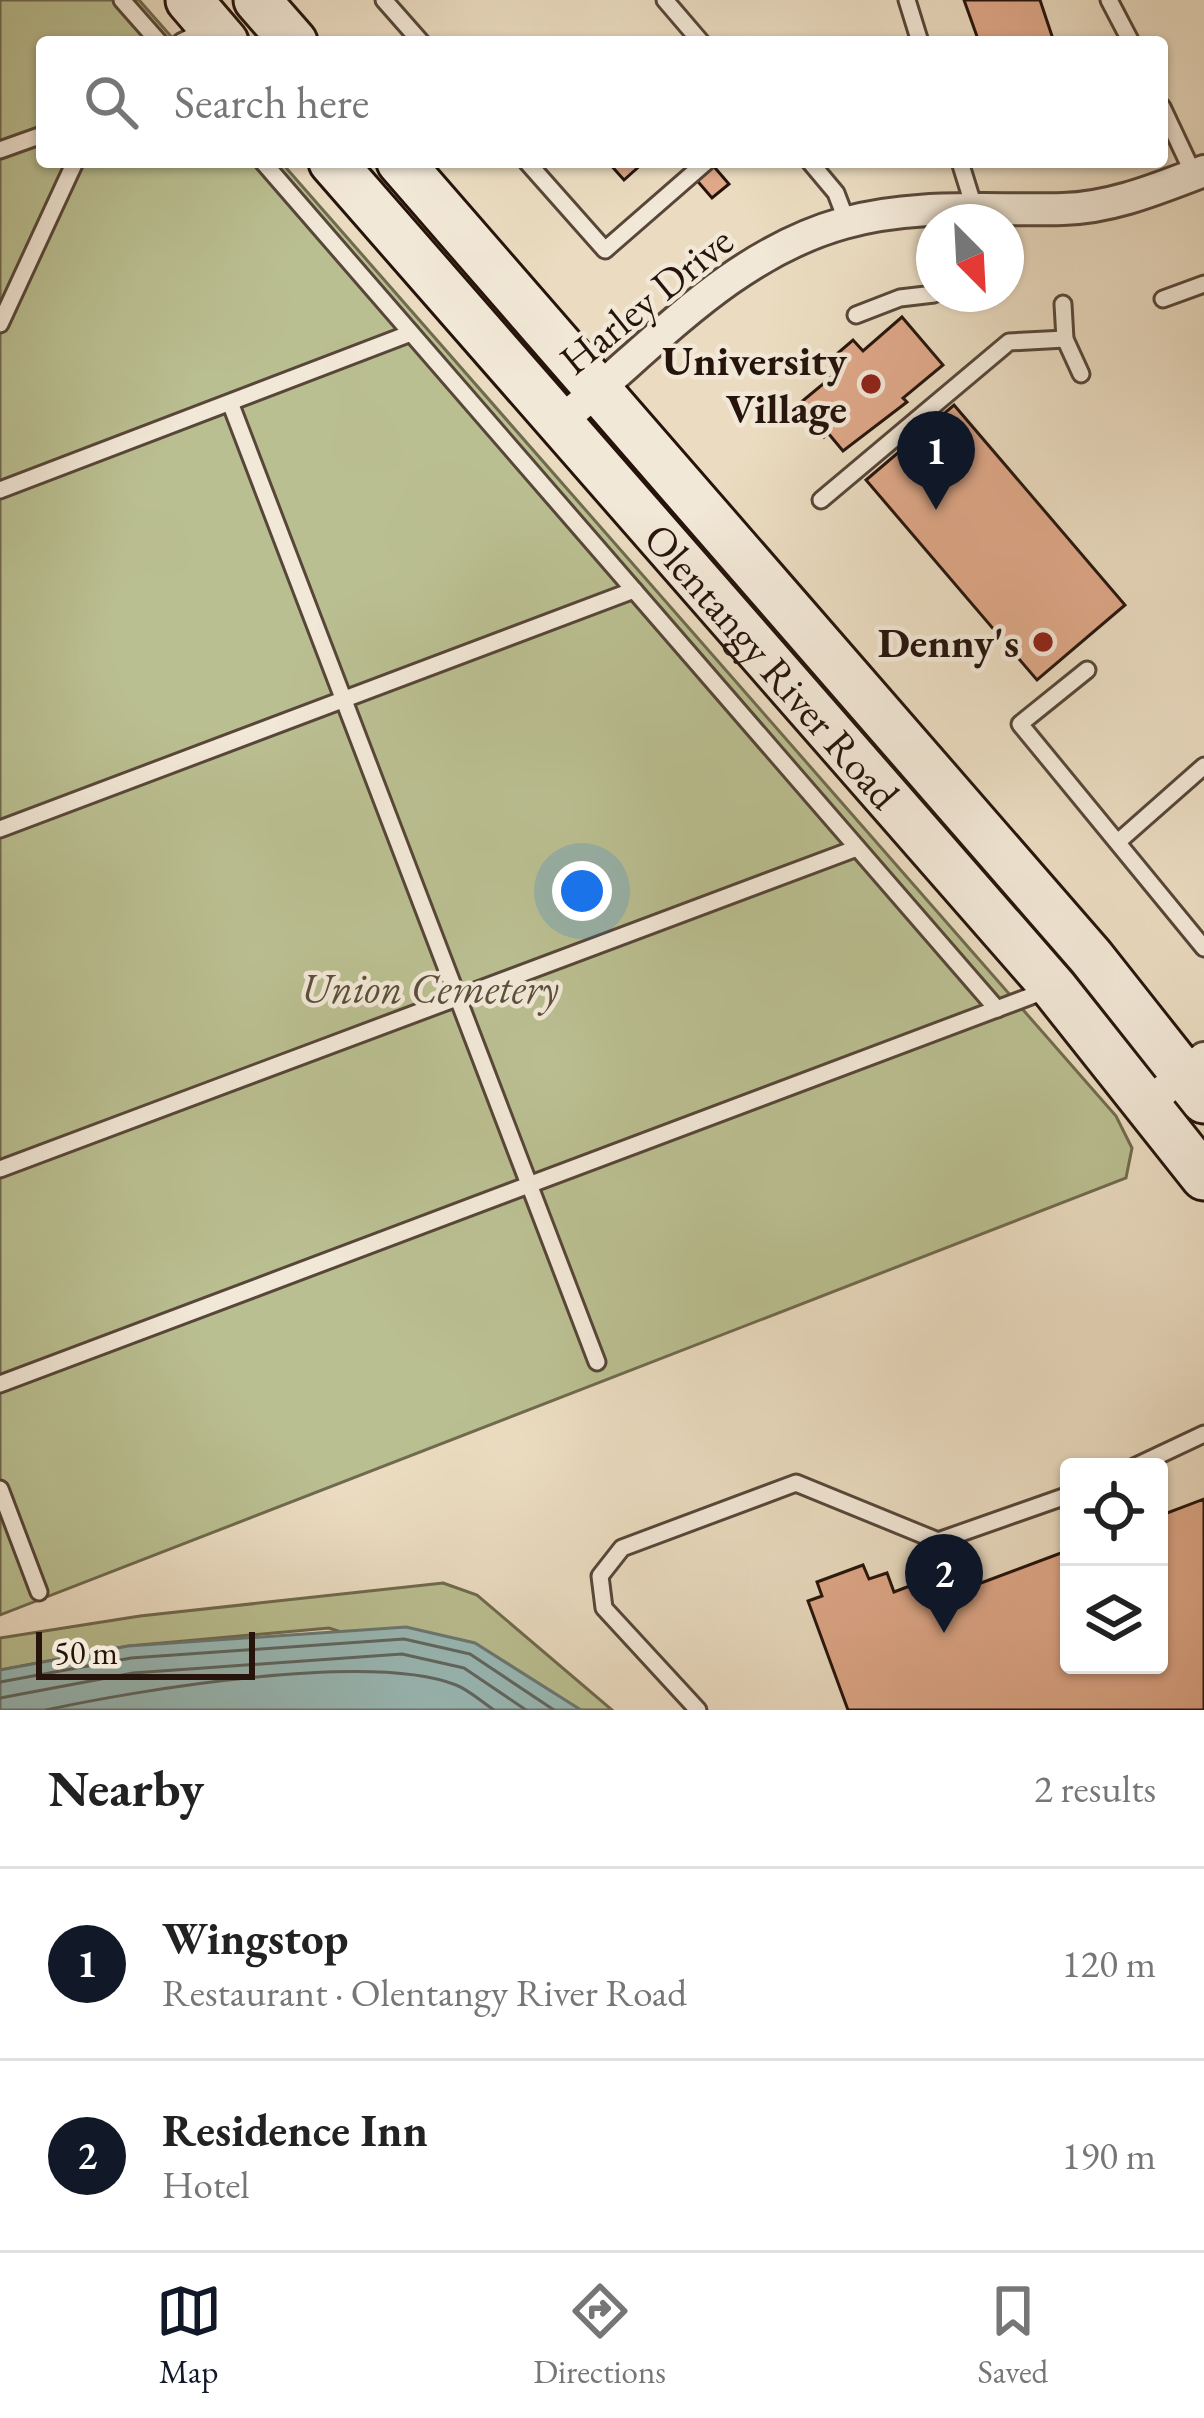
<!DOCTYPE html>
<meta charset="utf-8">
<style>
:root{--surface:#fff;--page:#f6f6f6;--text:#222;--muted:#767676;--line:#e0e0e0;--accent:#111827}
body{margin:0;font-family:"EB Garamond",serif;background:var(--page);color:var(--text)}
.controls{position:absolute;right:36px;bottom:36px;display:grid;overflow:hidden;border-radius:12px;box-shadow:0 3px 9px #0004}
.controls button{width:108px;height:108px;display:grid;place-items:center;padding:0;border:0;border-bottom:3px solid var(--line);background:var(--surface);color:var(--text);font:60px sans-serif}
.compass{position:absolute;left:916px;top:204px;width:108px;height:108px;border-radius:50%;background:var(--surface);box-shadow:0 3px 9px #0004;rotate:156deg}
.scale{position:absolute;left:36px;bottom:30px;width:219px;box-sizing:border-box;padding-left:12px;border:6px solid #26140c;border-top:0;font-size:33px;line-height:42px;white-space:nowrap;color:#26140c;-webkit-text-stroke:9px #f2e8d7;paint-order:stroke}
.you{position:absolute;left:582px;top:891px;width:42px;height:42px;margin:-30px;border:9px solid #fff;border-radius:50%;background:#1a73e8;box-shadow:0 0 0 18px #1a73e833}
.badge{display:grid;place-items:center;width:78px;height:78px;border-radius:50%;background:var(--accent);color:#fff;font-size:39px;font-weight:700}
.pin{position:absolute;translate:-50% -99px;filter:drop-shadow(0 3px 6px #0008)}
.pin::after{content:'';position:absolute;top:63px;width:42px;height:36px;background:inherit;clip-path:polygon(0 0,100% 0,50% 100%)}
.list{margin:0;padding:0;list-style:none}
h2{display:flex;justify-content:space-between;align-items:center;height:156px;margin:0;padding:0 48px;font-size:51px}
h2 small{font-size:39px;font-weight:400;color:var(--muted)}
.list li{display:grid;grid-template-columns:78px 1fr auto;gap:36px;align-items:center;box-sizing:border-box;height:192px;padding:0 48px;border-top:3px solid var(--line)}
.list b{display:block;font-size:45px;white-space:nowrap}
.list p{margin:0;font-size:39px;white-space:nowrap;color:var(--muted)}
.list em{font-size:39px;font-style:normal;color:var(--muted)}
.icon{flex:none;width:66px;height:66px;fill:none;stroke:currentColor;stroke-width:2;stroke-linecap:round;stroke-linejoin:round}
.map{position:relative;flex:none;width:1204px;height:1710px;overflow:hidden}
.search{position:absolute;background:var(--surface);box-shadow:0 3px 9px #0004;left:36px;right:36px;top:36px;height:132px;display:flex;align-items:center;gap:30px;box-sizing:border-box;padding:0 42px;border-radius:12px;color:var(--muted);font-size:45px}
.sheet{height:540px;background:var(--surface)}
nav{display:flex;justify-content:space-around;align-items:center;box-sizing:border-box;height:168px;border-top:3px solid var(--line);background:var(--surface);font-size:33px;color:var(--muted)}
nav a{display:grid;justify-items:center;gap:6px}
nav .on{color:var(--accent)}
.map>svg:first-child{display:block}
</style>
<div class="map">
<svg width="1204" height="1710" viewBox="0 0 1204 1710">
<rect width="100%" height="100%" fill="#ebdcc1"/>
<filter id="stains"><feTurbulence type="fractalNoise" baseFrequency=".00167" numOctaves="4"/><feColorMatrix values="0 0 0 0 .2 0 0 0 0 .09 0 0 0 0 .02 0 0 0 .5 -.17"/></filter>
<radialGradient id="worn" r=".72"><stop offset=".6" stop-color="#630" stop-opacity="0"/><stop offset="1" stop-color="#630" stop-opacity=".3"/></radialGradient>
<g fill="#babf91" stroke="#706a4e" stroke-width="3">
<polygon points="0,0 139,0 176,42 42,42 42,162 281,162 1116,1116 1132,1148 1126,1178 0,1615"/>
<polygon points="443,1583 477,1595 612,1710 581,1710 329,1628 129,1646 0,1670 0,1638 140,1616"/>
</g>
<polygon fill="#99bab7" stroke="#6b7873" stroke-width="3" points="406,1627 475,1643 581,1710 0,1710 0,1670 128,1646"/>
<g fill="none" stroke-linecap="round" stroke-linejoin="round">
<g stroke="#606762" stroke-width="3">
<polyline points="0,1682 131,1658 404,1639 470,1654 554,1710"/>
<polyline points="0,1698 133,1673 402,1654 464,1668 526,1710"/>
<path d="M 46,1710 C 138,1690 371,1651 456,1685 C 469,1690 482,1702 494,1710"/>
</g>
</g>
<g fill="#dfa889" stroke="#26140c" stroke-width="3">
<polygon points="964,0 1040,0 1054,42 979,42"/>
<polygon points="608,162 644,162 624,180"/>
<polygon points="681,162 710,162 729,184 712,198"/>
<polygon points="902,317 943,365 903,398 907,402 843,451 828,433 824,437 800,403 840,370 831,359 853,340 863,351"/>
<polygon points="954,405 1125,605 1037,680 866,480"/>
<polygon points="1204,1499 1204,1710 848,1710 808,1601 822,1596 817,1582 863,1565 869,1579 887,1573 894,1592 949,1571 957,1592 1069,1550 1069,1665 1159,1665 1159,1516"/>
</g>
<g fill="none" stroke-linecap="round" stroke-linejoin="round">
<defs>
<g id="lane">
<polyline points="122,0 159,42"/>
<polyline points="384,0 421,42"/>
<polyline points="665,0 701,42"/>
<polyline points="907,0 920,42"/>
<polyline points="1109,0 1131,42"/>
<polyline points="181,42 209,28"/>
<polyline points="1162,107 1194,175"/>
<polyline points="0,150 42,135"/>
<polyline points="263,162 997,1009"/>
<polyline points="527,162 605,250 706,162"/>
<polyline points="810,162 836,193 847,222"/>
<polyline points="960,162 974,207"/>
<polyline points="955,294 969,300"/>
<polyline points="1163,299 1204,284"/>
<polyline points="1063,304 1065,339 1081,374"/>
<polyline points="856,315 900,298 934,294"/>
<polyline points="0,324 75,162"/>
<polyline points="231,405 597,1362"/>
<polyline points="0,490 411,333"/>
<polyline points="821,500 1009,342 1065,339"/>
<polyline points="1087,670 1020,724 1204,948"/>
<polyline points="0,829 634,590"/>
<polyline points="1119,841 1204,766"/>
<polyline points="0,1169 857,848"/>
<polyline points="0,1384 1047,990"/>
<polyline points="1134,1467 1204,1434"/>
<polyline points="0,1489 39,1592"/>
<polyline points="698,1710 604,1608 600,1576 622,1548 796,1483 938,1541 1069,1495"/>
</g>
<g id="street">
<path d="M 562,420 C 652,348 729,255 844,223 C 917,203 989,211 1063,209 C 1112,208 1159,188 1204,171"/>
<polyline points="1147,1104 1204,1058"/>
</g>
<g id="secondary">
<polyline points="189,0 225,42"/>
<polyline points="257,0 294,42"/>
<path id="s1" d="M 332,162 L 1054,988 L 1204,1177"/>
<polyline points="400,162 1091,957 1204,1100"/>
</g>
</defs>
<use href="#lane" stroke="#574639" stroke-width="21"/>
<use href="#street" stroke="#574639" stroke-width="36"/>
<use href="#secondary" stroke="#26140c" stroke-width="51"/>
<use href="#lane" stroke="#f2e8d7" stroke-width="15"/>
<use href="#street" stroke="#f2e8d7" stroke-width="30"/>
<use href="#secondary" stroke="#f2e8d7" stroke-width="45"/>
</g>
<g fill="#8f2418" stroke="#f2e8d7" stroke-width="4.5">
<circle cx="871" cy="384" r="12"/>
<circle cx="1043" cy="642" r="12"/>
</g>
<g text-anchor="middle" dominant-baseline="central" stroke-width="9" stroke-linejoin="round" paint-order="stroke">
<g font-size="42" fill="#26140c" stroke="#f2e8d7">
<text transform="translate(646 300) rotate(-39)">Harley Drive</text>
<text stroke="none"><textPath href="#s1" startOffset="669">Olentangy River Road</textPath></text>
</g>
<g font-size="42" font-weight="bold" fill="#26140c" stroke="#f2e8d7" text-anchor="end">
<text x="847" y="360">University<tspan x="847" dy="48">Village</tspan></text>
<text x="1019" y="642">Denny's</text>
</g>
<g font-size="42" font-style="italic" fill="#5a503b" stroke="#f2e8d7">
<text x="430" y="988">Union Cemetery</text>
</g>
</g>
<rect width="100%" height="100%" filter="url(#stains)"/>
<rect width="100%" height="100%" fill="url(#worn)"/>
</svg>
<div class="controls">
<button><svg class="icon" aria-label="locate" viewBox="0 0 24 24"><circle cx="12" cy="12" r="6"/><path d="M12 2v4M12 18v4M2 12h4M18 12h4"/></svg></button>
<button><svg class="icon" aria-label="layers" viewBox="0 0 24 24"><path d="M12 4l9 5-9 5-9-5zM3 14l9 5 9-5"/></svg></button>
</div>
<svg class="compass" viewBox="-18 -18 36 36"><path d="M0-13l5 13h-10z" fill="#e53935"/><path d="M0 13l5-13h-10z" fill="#767676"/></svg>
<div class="scale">50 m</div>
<div class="you"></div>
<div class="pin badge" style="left:936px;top:510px">1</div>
<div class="pin badge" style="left:944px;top:1633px">2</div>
<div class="search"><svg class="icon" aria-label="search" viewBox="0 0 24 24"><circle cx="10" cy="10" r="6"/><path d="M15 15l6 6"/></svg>Search here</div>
</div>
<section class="sheet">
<h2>Nearby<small>2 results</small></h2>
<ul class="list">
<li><span class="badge">1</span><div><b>Wingstop</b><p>Restaurant · Olentangy River Road</p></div><em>120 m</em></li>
<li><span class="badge">2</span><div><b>Residence Inn</b><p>Hotel</p></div><em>190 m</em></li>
</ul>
</section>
<nav>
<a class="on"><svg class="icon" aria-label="map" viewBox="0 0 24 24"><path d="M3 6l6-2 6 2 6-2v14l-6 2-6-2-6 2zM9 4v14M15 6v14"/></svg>Map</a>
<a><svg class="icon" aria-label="directions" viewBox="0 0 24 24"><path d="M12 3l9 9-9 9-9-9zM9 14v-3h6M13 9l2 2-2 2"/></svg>Directions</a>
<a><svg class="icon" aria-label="saved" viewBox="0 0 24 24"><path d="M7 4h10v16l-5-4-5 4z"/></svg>Saved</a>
</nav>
